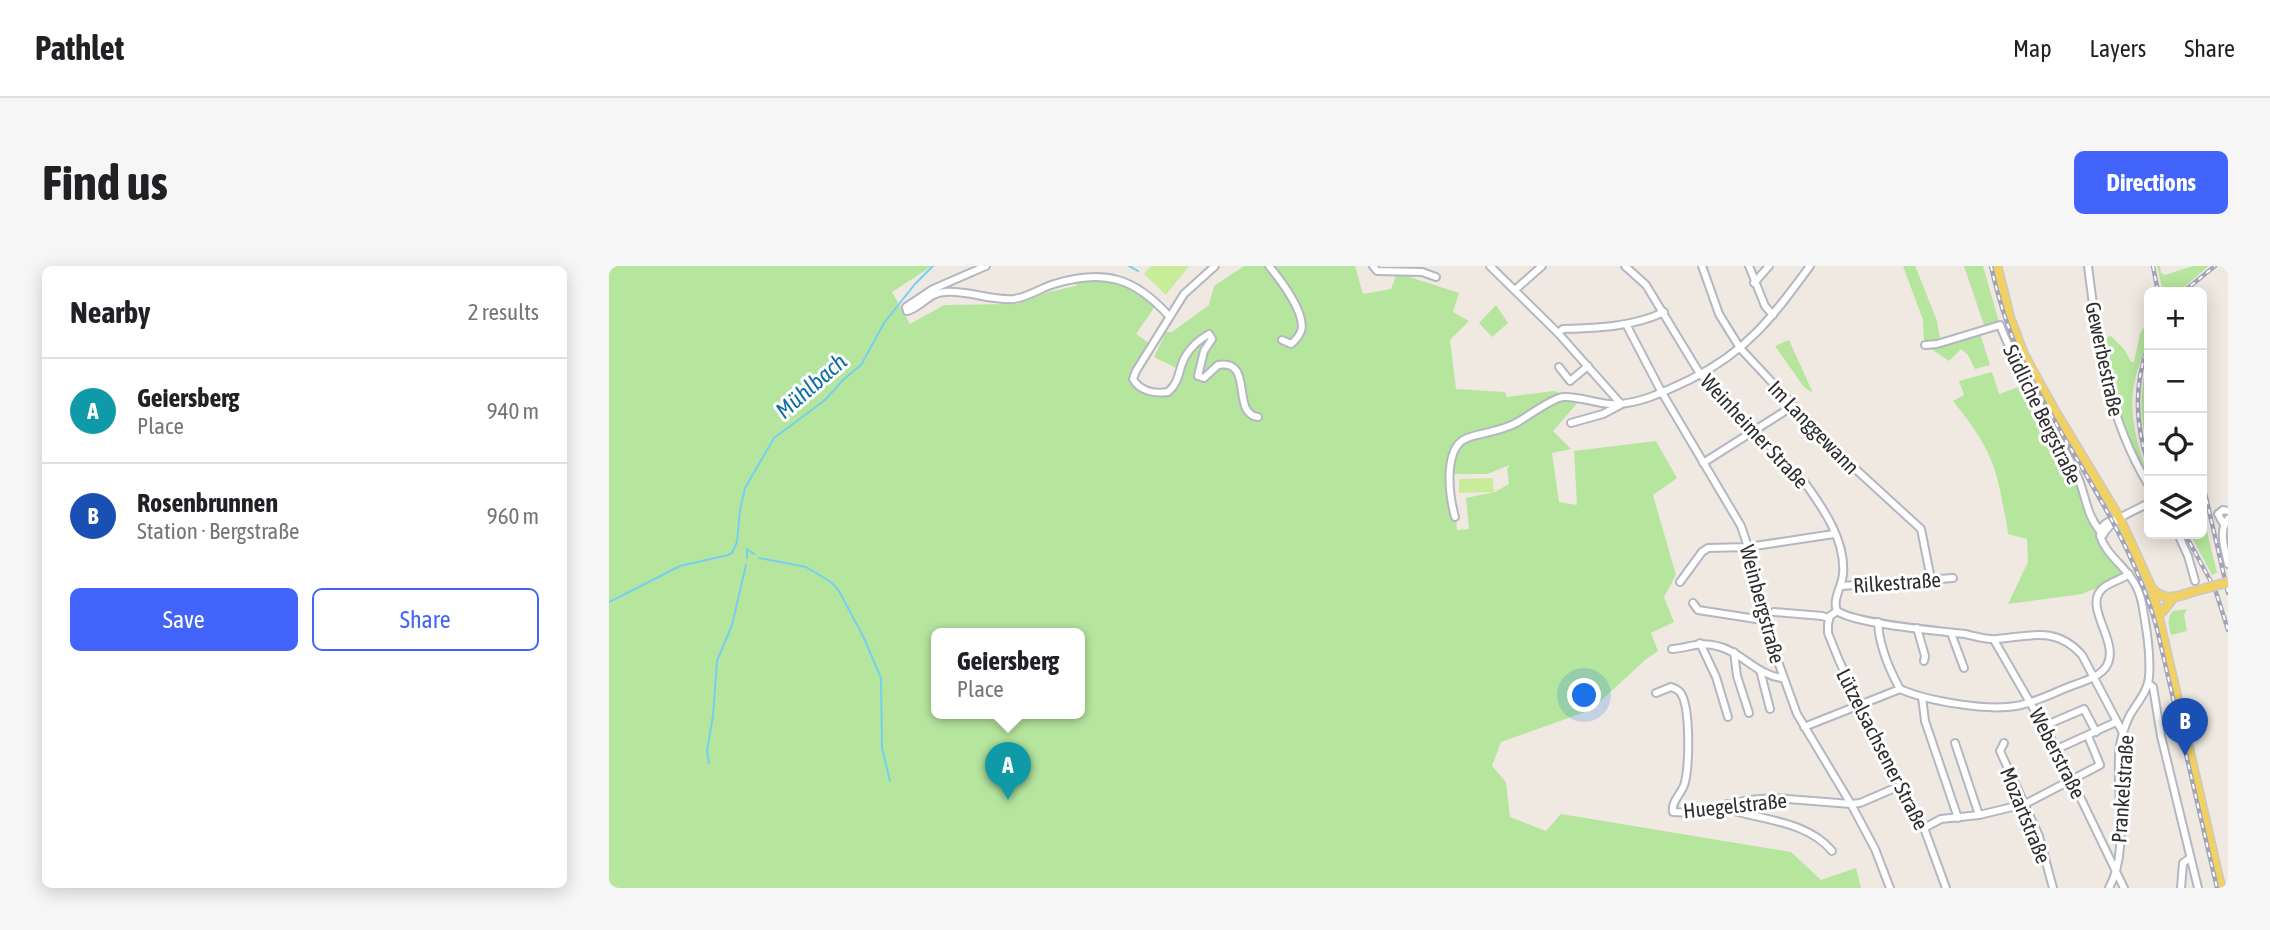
<!DOCTYPE html>
<meta charset="utf-8">
<style>
:root{--surface:#fff;--page:#f6f6f6;--text:#202124;--muted:#757577;--line:#e0e0e0;--accent:#4264fb}
body{margin:0;font-family:"Asap Condensed",sans-serif;background:var(--page);color:var(--text)}
.controls{position:absolute;right:21px;top:21px;display:grid;overflow:hidden;border-radius:10px;box-shadow:0 4px 18px #0003}
.controls button{width:63px;height:63px;display:grid;place-items:center;padding:0;border:0;border-bottom:2px solid var(--line);background:var(--surface);color:var(--text);font:35px sans-serif}
.you{position:absolute;left:976px;top:430px;width:24px;height:24px;margin:-18px;border:5px solid #fff;border-radius:50%;background:#1a73e8;box-shadow:0 0 0 10px #1a73e833}
.badge{display:grid;place-items:center;width:46px;height:46px;border-radius:50%;background:var(--accent);color:#fff;font-size:23px;font-weight:700}
.pin{position:absolute;translate:-50% -58px;filter:drop-shadow(0 2px 4px #0008)}
.pin::after{content:'';position:absolute;top:37px;width:24px;height:21px;background:inherit;clip-path:polygon(0 0,100% 0,50% 100%)}
.popup{position:absolute;left:322px;top:362px;width:154px;height:91px;box-sizing:border-box;display:grid;place-content:center;border-radius:10px;background:var(--surface);filter:drop-shadow(0 2px 5px #0005);font-size:23px;white-space:nowrap;color:var(--muted)}
.popup b{font-size:26px;color:var(--text)}
.popup::after{content:'';position:absolute;left:50%;top:100%;margin-left:-14px;border:14px solid transparent;border-top-color:var(--surface)}
.list{margin:0;padding:0;list-style:none}
h2{display:flex;justify-content:space-between;align-items:center;height:91px;margin:0;padding:0 28px;font-size:30px}
h2 small{font-size:23px;font-weight:400;color:var(--muted)}
.list li{display:grid;grid-template-columns:46px 1fr auto;gap:21px;align-items:center;box-sizing:border-box;height:105px;padding:0 28px;border-top:2px solid var(--line)}
.list b{display:block;font-size:26px;white-space:nowrap}
.list p{margin:0;font-size:23px;white-space:nowrap;color:var(--muted)}
.list em{font-size:23px;font-style:normal;color:var(--muted)}
.actions{display:flex;gap:14px;padding:21px 28px}
.actions a{flex:1;padding:16px 0;border:2px solid var(--accent);border-radius:10px;text-align:center;font-size:24px;color:var(--accent)}
.actions .main{background:var(--accent);color:#fff}
.icon{flex:none;width:38px;height:38px;fill:none;stroke:currentColor;stroke-width:2;stroke-linecap:round;stroke-linejoin:round}
.map{position:relative;flex:none;width:1619px;height:622px;overflow:hidden;border-radius:10px}
header{display:flex;align-items:center;gap:42px;box-sizing:border-box;height:98px;padding:0 35px;background:var(--surface);border-bottom:2px solid var(--line)}
header strong{font-size:33px}
nav{display:flex;gap:38px;margin-inline-start:auto;font-size:24px}
.intro{display:flex;align-items:center;justify-content:space-between;box-sizing:border-box;height:168px;padding:0 42px}
h1{margin:0;font-size:49px}
.button{padding:18px 32px;border-radius:10px;background:var(--accent);color:#fff;font-size:24px;font-weight:700}
main{display:flex;gap:42px;padding:0 42px}
aside{flex:1;background:var(--surface);border-radius:10px;box-shadow:0 4px 18px #0003}
.map>svg:first-child{display:block}
</style>
<header>
<strong>Pathlet</strong>
<nav><a>Map</a><a>Layers</a><a>Share</a></nav>
</header>
<div class="intro"><h1>Find us</h1><a class="button">Directions</a></div>
<main>
<aside>
<h2>Nearby<small>2 results</small></h2>
<ul class="list">
<li><span class="badge" style="background:#0f9aa8">A</span><div><b>Geiersberg</b><p>Place</p></div><em>940 m</em></li>
<li><span class="badge" style="background:#1a4fb4">B</span><div><b>Rosenbrunnen</b><p>Station · Bergstraße</p></div><em>960 m</em></li>
</ul>
<div class="actions"><a class="main">Save</a><a>Share</a></div>
</aside>
<div class="map">
<svg width="1619" height="622" viewBox="0 0 1619 622">
<rect width="100%" height="100%" fill="#efe9e1"/>
<g fill="#b6e59e" fill-rule="evenodd">
<path d="M 0,0 L 323,0 L 283,26 L 301,58 L 335,39 L 408,38 L 440,26 L 466,20 L 471,15 L 494,14 L 520,21 L 547,39 L 527,68 L 540,77 L 524,108 C 530,123 543,127 558,129 L 571,104 L 545,91 L 557,66 L 563,66 L 600,39 L 605,20 L 635,0 L 746,0 L 754,28 L 782,23 L 788,7 L 850,27 L 844,46 L 860,55 L 841,74 L 847,123 L 896,126 L 898,131 L 945,125 L 971,134 L 944,165 L 962,183 L 943,187 L 950,236 L 968,239 L 965,185 L 1047,175 L 1068,212 L 1044,229 L 1067,309 L 1055,331 L 1065,356 L 1042,367 L 1049,385 L 1036,394 L 982,444 L 892,476 L 883,500 L 897,516 L 901,551 L 937,565 L 952,548 L 1182,586 L 1212,614 L 1247,602 L 1252,622 L 0,622 ZM 901,199 L 898,203 L 900,218 L 886,226 L 857,232 L 860,263 L 848,264 L 845,229 L 837,215 L 837,208 L 878,208 ZM 327,368 L 471,368 L 471,448 L 327,448 Z"/>
<polygon points="1294,0 1306,0 1309,7 1328,55 1332,79 1371,67 1381,99 1366,103 1359,89 1352,83 1340,95 1315,78 1314,54"/>
<polygon points="1355,0 1374,0 1390,56 1376,62"/>
<polygon points="1548,0 1551,0 1552,7 1556,9 1584,0 1600,0 1569,26 1554,26"/>
<polygon points="887,39 899,57 883,71 870,57"/>
<path d="M 1540,55 C 1540,78 1531,92 1526,114 C 1518,147 1529,181 1540,212 L 1540,218 C 1517,172 1499,125 1493,73 L 1502,70 L 1515,83 L 1522,96 L 1525,96 L 1531,67 Z"/>
<polygon points="1180,74 1204,127 1195,121 1166,80"/>
<path d="M 1540,90 L 1535,156 L 1540,186 C 1530,154 1530,122 1540,90 Z"/>
<path d="M 1383,106 L 1390,128 L 1418,118 L 1465,207 L 1479,251 L 1495,285 L 1515,306 L 1514,311 L 1473,328 L 1399,338 L 1419,296 L 1418,273 L 1399,268 C 1398,254 1394,243 1392,229 C 1384,187 1370,168 1344,135 L 1355,129 L 1350,115 Z"/>
<polygon points="1593,244 1608,307 1603,309 1581,268 1593,268"/>
<path d="M 1578,343 L 1575,349 L 1578,365 L 1562,369 C 1560,360 1557,352 1564,345 Z"/>
</g>
<g fill="#c9ec9a">
<polygon points="542,0 580,0 557,29 535,8"/>
<polygon points="884,212 885,226 850,227 850,213"/>
</g>
<g fill="none" stroke-linecap="round" stroke-linejoin="round">
<g stroke="#75cff0" stroke-width="2">
<polyline points="520,0 529,5"/>
<polyline points="139,284 145,288"/>
<polyline points="138,292 138,283"/>
<polyline points="150,292 197,301 222,316 230,325 255,372 272,412 273,482 281,515"/>
<polyline points="0,336 71,300 119,289 123,287 128,276 131,244 136,222 165,172 216,134 235,113 252,99 275,57 306,18 324,0"/>
<polyline points="100,497 98,485 104,450 108,395 123,359 137,299"/>
</g>
<defs>
<g id="minor">
<path d="M 606,0 L 575,28 L 527,105 L 524,113 C 531,125 545,128 559,126 C 571,116 569,104 576,91 C 581,82 591,73 600,68 L 603,73 L 595,85 L 589,110 L 595,112 L 609,99 C 646,93 621,147 649,151"/>
<path d="M 660,0 C 670,12 698,48 692,65 C 690,70 686,75 682,78 L 673,74"/>
<polyline points="764,0 768,5 813,6 827,11"/>
<polyline points="881,0 949,67 1012,138"/>
<path d="M 1016,0 L 1037,19 L 1091,108 L 1196,217 C 1214,242 1237,275 1234,308 C 1233,321 1223,333 1228,345"/>
<polyline points="1093,0 1110,48 1131,82 1229,187 1312,263 1322,313"/>
<polyline points="1140,0 1156,40 1164,49"/>
<path d="M 1479,0 C 1489,79 1498,151 1540,220"/>
<polyline points="1145,17 1160,0"/>
<polyline points="907,23 933,0"/>
<path d="M 298,45 C 312,42 320,26 336,26 C 359,24 382,35 405,33 C 419,31 432,22 445,18 C 495,3 525,11 560,50"/>
<polyline points="298,45 297,41 324,23 377,0"/>
<polyline points="1017,58 1052,125 1132,260 1139,281 1154,354 1188,448 1242,538 1266,583 1281,622"/>
<path d="M 949,67 L 954,63 C 988,62 1024,61 1055,46"/>
<path d="M 1316,79 L 1328,78 L 1391,59 C 1411,111 1443,157 1467,207 C 1477,227 1476,248 1492,266"/>
<polyline points="950,101 961,115 979,100"/>
<polyline points="962,157 994,148 1011,139"/>
<polyline points="1094,197 1184,140"/>
<path d="M 846,251 C 840,229 833,178 861,171 C 877,166 892,165 907,157 C 918,151 943,132 954,131 C 969,130 986,137 1001,138 C 1028,140 1059,124 1082,113 C 1139,85 1165,49 1201,0"/>
<path d="M 1619,253 C 1609,264 1616,284 1619,298"/>
<polyline points="1614,257 1609,248 1614,244 1619,245"/>
<polyline points="1569,268 1579,290 1586,315"/>
<path d="M 1494,269 C 1502,253 1525,245 1540,237"/>
<polyline points="1071,316 1093,286 1099,282 1139,281 1225,268"/>
<polyline points="1232,320 1344,312"/>
<polyline points="1084,337 1089,344 1154,354"/>
<path d="M 1228,345 C 1247,358 1329,365 1356,368 C 1365,370 1378,374 1388,373 C 1422,370 1447,360 1473,389 L 1514,467"/>
<polyline points="1228,345 1221,350 1219,358 1219,367 1229,392 1258,456 1315,562 1337,622"/>
<polyline points="1165,346 1213,350 1220,352"/>
<path d="M 1269,356 C 1270,379 1280,403 1291,423 C 1318,435 1377,445 1407,440 C 1425,437 1444,427 1462,420 C 1473,416 1493,410 1498,399 C 1511,376 1474,341 1493,323 C 1500,316 1512,314 1520,308"/>
<polyline points="1308,362 1316,390 1315,395"/>
<polyline points="1342,367 1355,402"/>
<polyline points="1385,374 1448,483 1515,622"/>
<polyline points="1091,377 1107,411 1119,451"/>
<path d="M 1063,383 C 1080,382 1090,375 1108,380 C 1132,385 1148,410 1174,412"/>
<polyline points="1125,386 1128,410 1140,447"/>
<polyline points="1151,404 1161,443"/>
<polyline points="1539,417 1544,421 1552,470 1589,622"/>
<path d="M 1047,427 L 1062,421 C 1065,422 1069,424 1071,426 C 1082,440 1080,499 1076,516 C 1074,527 1062,534 1064,546 L 1083,547 L 1139,534 L 1166,532 L 1242,538 L 1251,537 L 1293,519"/>
<polyline points="1313,431 1316,455 1349,552"/>
<polyline points="1435,460 1475,443 1487,466"/>
<polyline points="1195,461 1291,423"/>
<polyline points="1346,477 1370,549"/>
<polyline points="1395,477 1391,485 1430,570 1444,622"/>
<polyline points="1448,483 1507,456"/>
<path d="M 1118,538 L 1125,545 C 1158,554 1200,557 1223,585"/>
<polyline points="1315,562 1332,553 1370,549 1416,538 1491,499 1479,470"/>
<path d="M 1500,622 C 1522,583 1505,522 1511,479 C 1513,469 1516,459 1521,449 C 1528,437 1539,425 1540,411 C 1542,388 1537,360 1533,337 C 1526,303 1500,296 1491,270 C 1491,258 1500,254 1511,253"/>
<polyline points="1572,622 1574,597 1581,592"/>
</g>
<g id="major">
<polyline points="1388,0 1401,52 1415,89 1443,140 1511,253 1543,323 1612,622"/>
<path d="M 1543,323 C 1556,336 1568,331 1583,326"/>
<polyline points="1553,346 1565,331"/>
</g>
</defs>
<use href="#minor" stroke="#b4b7c1" stroke-width="10"/>
<use href="#major" stroke="#c9c9c9" stroke-width="11"/>
<use href="#minor" stroke="#fff" stroke-width="6"/>
<use href="#major" stroke="#f2d163" stroke-width="8"/>
<defs>
<g id="rail">
<path d="M 1382,0 C 1390,36 1402,73 1419,106 C 1462,191 1523,270 1548,363 L 1608,622"/>
<polyline points="1544,0 1549,26"/>
<polyline points="1574,26 1606,0"/>
<path d="M 1540,78 C 1524,119 1526,159 1540,200"/>
<polyline points="1593,214 1619,327"/>
<polyline points="1576,268 1606,323 1619,364"/>
</g>
</defs>
<use href="#rail" stroke="#a3a6b8" stroke-width="4.5"/>
<use href="#rail" stroke="#fff" stroke-width="2" stroke-dasharray="5" stroke-linecap="butt"/>
<defs>
<polyline id="major-bridge" points="1583,326 1619,316"/>
</defs>
<use href="#major-bridge" stroke="#c9c9c9" stroke-width="11" stroke-linecap="butt"/>
<use href="#major-bridge" stroke="#f2d163" stroke-width="8"/>
</g>
<g text-anchor="middle" dominant-baseline="central" stroke-width="6" stroke-linejoin="round" paint-order="stroke">
<g font-size="21" fill="#2e2e2e" stroke="#fff">
<text transform="translate(1496 93) rotate(78)">Gewerbestraße</text>
<text transform="translate(1434 148) rotate(64)">Südliche Bergstraße</text>
<text transform="translate(1205 161) rotate(46)">Im Langgewann</text>
<text transform="translate(1146 165) rotate(47)">Weinheimer Straße</text>
<text transform="translate(1288 316) rotate(-4)">Rilkestraße</text>
<text transform="translate(1154 338) rotate(75)">Weinbergstraße</text>
<text transform="translate(1274 483) rotate(63)">Lützelsachsener Straße</text>
<text transform="translate(1449 487) rotate(63)">Weberstraße</text>
<text transform="translate(1513 523) rotate(-86)">Prankelstraße</text>
<text transform="translate(1126 539) rotate(-6)">Huegelstraße</text>
<text transform="translate(1417 549) rotate(68)">Mozartstraße</text>
</g>
<g font-size="23" font-style="italic" fill="#0d6fa3" stroke="#fff">
<text transform="translate(202 120) rotate(-41)">Mühlbach</text>
</g>
</g>
</svg>
<div class="controls">
<button>+</button>
<button>−</button>
<button><svg class="icon" aria-label="locate" viewBox="0 0 24 24"><circle cx="12" cy="12" r="6"/><path d="M12 2v4M12 18v4M2 12h4M18 12h4"/></svg></button>
<button><svg class="icon" aria-label="layers" viewBox="0 0 24 24"><path d="M12 4l9 5-9 5-9-5zM3 14l9 5 9-5"/></svg></button>
</div>
<div class="you"></div>
<div class="pin badge" style="left:399px;top:534px;background:#0f9aa8">A</div>
<div class="popup"><b>Geiersberg</b>Place</div>
<div class="pin badge" style="left:1576px;top:490px;background:#1a4fb4">B</div>
</div>
</main>
